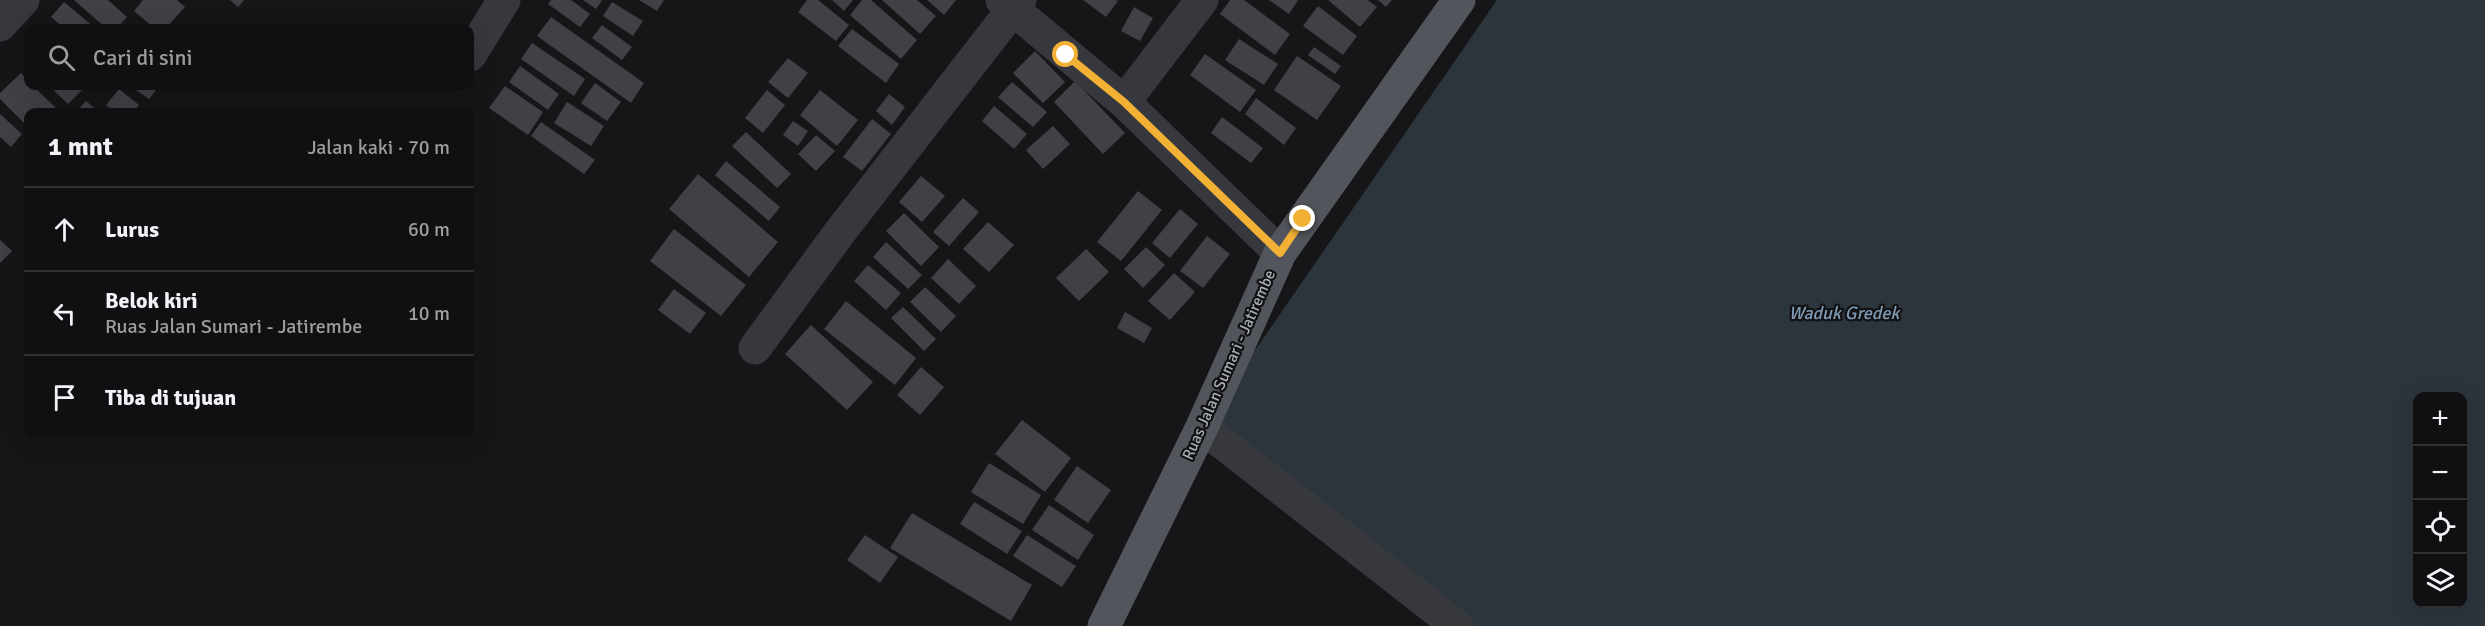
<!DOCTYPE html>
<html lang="id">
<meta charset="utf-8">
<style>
:root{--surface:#101012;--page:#19191b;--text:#f1f3f6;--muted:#9c9d9f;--line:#303032}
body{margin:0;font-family:Signika,sans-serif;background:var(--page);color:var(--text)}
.controls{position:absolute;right:18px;bottom:18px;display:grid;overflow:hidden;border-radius:12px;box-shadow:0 6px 24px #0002}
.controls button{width:54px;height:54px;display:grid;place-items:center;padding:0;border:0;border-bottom:2px solid var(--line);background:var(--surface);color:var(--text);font:30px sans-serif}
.stop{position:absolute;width:18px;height:18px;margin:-14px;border:4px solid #f2b134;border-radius:50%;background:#fff}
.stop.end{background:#f2b134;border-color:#fff;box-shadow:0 2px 6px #0008}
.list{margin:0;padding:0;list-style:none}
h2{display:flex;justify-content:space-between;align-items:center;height:78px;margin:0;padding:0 24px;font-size:26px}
h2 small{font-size:20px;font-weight:400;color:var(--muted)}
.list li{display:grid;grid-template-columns:39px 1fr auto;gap:18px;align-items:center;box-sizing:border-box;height:84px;padding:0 24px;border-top:2px solid var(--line)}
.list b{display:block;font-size:22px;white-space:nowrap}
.list p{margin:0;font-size:20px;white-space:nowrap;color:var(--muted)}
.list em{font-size:20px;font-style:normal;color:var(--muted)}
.icon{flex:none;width:33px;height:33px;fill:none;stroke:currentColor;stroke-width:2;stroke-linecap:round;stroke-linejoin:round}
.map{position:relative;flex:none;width:2485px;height:626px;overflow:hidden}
.search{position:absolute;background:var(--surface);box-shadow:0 6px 24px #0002;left:24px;top:24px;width:450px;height:66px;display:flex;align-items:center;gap:15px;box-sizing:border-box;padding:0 21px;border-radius:12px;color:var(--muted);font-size:22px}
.panel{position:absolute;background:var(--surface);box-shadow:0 6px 24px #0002;left:24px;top:108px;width:450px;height:330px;border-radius:12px}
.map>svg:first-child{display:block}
</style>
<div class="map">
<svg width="2485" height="626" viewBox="0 0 2485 626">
<rect width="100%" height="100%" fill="#161618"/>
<path fill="#2c353c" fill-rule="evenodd" d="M 1497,0 L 2485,0 L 2485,626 L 1441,626 L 1202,427 ZM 2418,396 L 2462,396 L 2462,604 L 2418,604 Z"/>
<g fill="#404145">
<polygon points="74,0 108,0 127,17 117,28 106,28"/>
<polygon points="143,0 177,0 185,7 166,28 154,28 134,11"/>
<polygon points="230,0 244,0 238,7"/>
<polygon points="551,0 571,0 590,14 580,27 548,4"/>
<polygon points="583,0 602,0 596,9"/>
<polygon points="639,0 664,0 657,11"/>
<polygon points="807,0 818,0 849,25 836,41 798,12"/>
<polygon points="832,0 853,0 844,11"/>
<polygon points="862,0 871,0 917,40 901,59 850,15"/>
<polygon points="882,0 917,0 936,16 920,34"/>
<polygon points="927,0 956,0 944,15"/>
<polygon points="1083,0 1116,0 1118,1 1106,17"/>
<polygon points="1230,0 1244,0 1290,34 1275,55 1220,14"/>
<polygon points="1269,0 1298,0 1289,14"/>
<polygon points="1328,0 1368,0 1377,7 1360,27"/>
<polygon points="1378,0 1392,0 1386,7"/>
<polygon points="64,2 95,28 64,28 51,17"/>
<polygon points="612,2 643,21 633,36 603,16"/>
<polygon points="1318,6 1357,36 1343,55 1303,26"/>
<polygon points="1134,7 1153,18 1140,41 1121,31"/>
<polygon points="551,17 644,83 631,103 537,36"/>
<polygon points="602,25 632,47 622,60 592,38"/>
<polygon points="852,29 899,64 886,83 838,46"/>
<polygon points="1239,39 1278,64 1264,85 1225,60"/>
<polygon points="532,43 585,79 574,96 521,59"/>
<polygon points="1314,47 1341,66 1335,74 1308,55"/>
<polygon points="1035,51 1065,82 1043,103 1013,73"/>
<polygon points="1205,54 1256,90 1240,112 1190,75"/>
<polygon points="1297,56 1341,86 1317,120 1274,90"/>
<polygon points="788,58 808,73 788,98 768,82"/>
<polygon points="520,66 559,94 548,110 509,82"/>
<polygon points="21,73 28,81 28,86 33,86 57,109 53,112 28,112 28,127 0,99 0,93"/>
<polygon points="1075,81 1125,133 1103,154 1054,102"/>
<polygon points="1012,82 1047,112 1033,127 998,97"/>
<polygon points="595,83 621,102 607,121 581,103"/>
<polygon points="49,86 86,86 68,104"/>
<polygon points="130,86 159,86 149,99"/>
<polygon points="505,86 543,112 528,135 489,108"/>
<polygon points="119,89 139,105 133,112 114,112 106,105"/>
<polygon points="767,90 785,105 763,133 745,118"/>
<polygon points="820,90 858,120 837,146 800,115"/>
<polygon points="889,94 905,107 892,125 876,111"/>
<polygon points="1256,98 1296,128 1284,145 1245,114"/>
<polygon points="86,101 99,112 76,112"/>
<polygon points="567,102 604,126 591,146 554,123"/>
<polygon points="994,106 1027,134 1014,149 982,121"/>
<polygon points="0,114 22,134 11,147 0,137"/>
<polygon points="1222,117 1263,148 1251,163 1211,133"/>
<polygon points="872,119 891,134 862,171 843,157"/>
<polygon points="793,121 808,131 798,146 783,135"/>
<polygon points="541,122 595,160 584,174 531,136"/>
<polygon points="1053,126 1070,144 1043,169 1026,150"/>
<polygon points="746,132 791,174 777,188 732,146"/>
<polygon points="816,135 835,151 816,171 798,154"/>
<polygon points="726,161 780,207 769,221 715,175"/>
<polygon points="698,174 778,242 749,277 669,209"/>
<polygon points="921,176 945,196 922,222 899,202"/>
<polygon points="1138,191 1162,210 1121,261 1097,242"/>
<polygon points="963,198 979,212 949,246 933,232"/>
<polygon points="1180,209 1198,224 1170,258 1152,243"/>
<polygon points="904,213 939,247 921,266 886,231"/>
<polygon points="988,222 1014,245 989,272 963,249"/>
<polygon points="674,229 746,285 721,316 650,261"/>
<polygon points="1207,236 1230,254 1203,288 1180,271"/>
<polygon points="0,240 12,251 0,263"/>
<polygon points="886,242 922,275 908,289 873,257"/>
<polygon points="1146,247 1165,265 1143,288 1124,269"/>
<polygon points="1086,249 1109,272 1079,301 1056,278"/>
<polygon points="948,259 976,286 959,304 931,278"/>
<polygon points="868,265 901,293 886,310 854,281"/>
<polygon points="1174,273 1195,292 1170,320 1148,301"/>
<polygon points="925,287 956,316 941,332 910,302"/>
<polygon points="674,289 706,313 690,334 658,310"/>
<polygon points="846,301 916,358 895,385 824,329"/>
<polygon points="903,307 936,339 924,351 891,318"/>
<polygon points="1125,312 1152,328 1144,343 1117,328"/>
<polygon points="811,325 873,382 847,410 785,354"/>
<polygon points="921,367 944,387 920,415 897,395"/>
<polygon points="1022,420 1071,458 1045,492 995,454"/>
<polygon points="989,463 1041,495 1023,524 971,492"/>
<polygon points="1077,466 1111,490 1088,523 1054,500"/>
<polygon points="974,502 1022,531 1007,554 960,524"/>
<polygon points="1049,505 1094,535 1078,560 1032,530"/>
<polygon points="912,513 1032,585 1011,621 890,548"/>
<polygon points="865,535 898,557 880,583 847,560"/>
<polygon points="1027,535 1076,566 1062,587 1013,556"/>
</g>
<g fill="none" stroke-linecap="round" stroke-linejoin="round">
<g stroke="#37383d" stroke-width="33">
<polyline points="1002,0 1124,102 1280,253"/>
<polyline points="0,25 23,0"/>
<polyline points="470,55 504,0"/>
<polyline points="1124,102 1202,0"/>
<polyline points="755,348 840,232 1020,0"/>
<polyline points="1202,427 1457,626"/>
</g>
<polyline stroke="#53555c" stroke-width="33" points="1104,626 1202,427 1280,253 1459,0"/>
</g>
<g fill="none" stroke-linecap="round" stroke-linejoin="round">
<polyline stroke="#f2b134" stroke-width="8" points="1066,55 1124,102 1280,253 1303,219"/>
</g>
<g text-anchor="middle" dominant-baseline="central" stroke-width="4.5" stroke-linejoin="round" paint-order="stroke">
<g font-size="16" fill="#a8adb8" stroke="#111113">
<text transform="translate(1229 365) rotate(-66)">Ruas Jalan Sumari - Jatirembe</text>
</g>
<g font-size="18" font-style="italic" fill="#7f9bb3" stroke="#111113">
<text x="1844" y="313">Waduk Gredek</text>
</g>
</g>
</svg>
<div class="controls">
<button>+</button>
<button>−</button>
<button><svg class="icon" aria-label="locate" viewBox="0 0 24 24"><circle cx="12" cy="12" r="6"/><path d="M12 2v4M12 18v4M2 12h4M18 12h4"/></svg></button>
<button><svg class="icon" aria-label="layers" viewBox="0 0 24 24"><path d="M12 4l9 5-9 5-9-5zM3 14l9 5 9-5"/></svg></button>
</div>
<div class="stop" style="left:1066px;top:55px"></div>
<div class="stop end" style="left:1303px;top:219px"></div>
<div class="search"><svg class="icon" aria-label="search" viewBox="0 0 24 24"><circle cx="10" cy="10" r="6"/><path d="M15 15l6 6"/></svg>Cari di sini</div>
<section class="panel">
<h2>1 mnt<small>Jalan kaki · 70 m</small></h2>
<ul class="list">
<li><svg class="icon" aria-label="ahead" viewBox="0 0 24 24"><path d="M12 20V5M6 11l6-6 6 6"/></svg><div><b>Lurus</b></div><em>60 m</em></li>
<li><svg class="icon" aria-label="left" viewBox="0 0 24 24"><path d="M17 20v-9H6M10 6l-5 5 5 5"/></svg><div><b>Belok kiri</b><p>Ruas Jalan Sumari - Jatirembe</p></div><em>10 m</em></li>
<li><svg class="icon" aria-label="arrive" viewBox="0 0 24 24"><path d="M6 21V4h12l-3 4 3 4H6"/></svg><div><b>Tiba di tujuan</b></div></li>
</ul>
</section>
</div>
